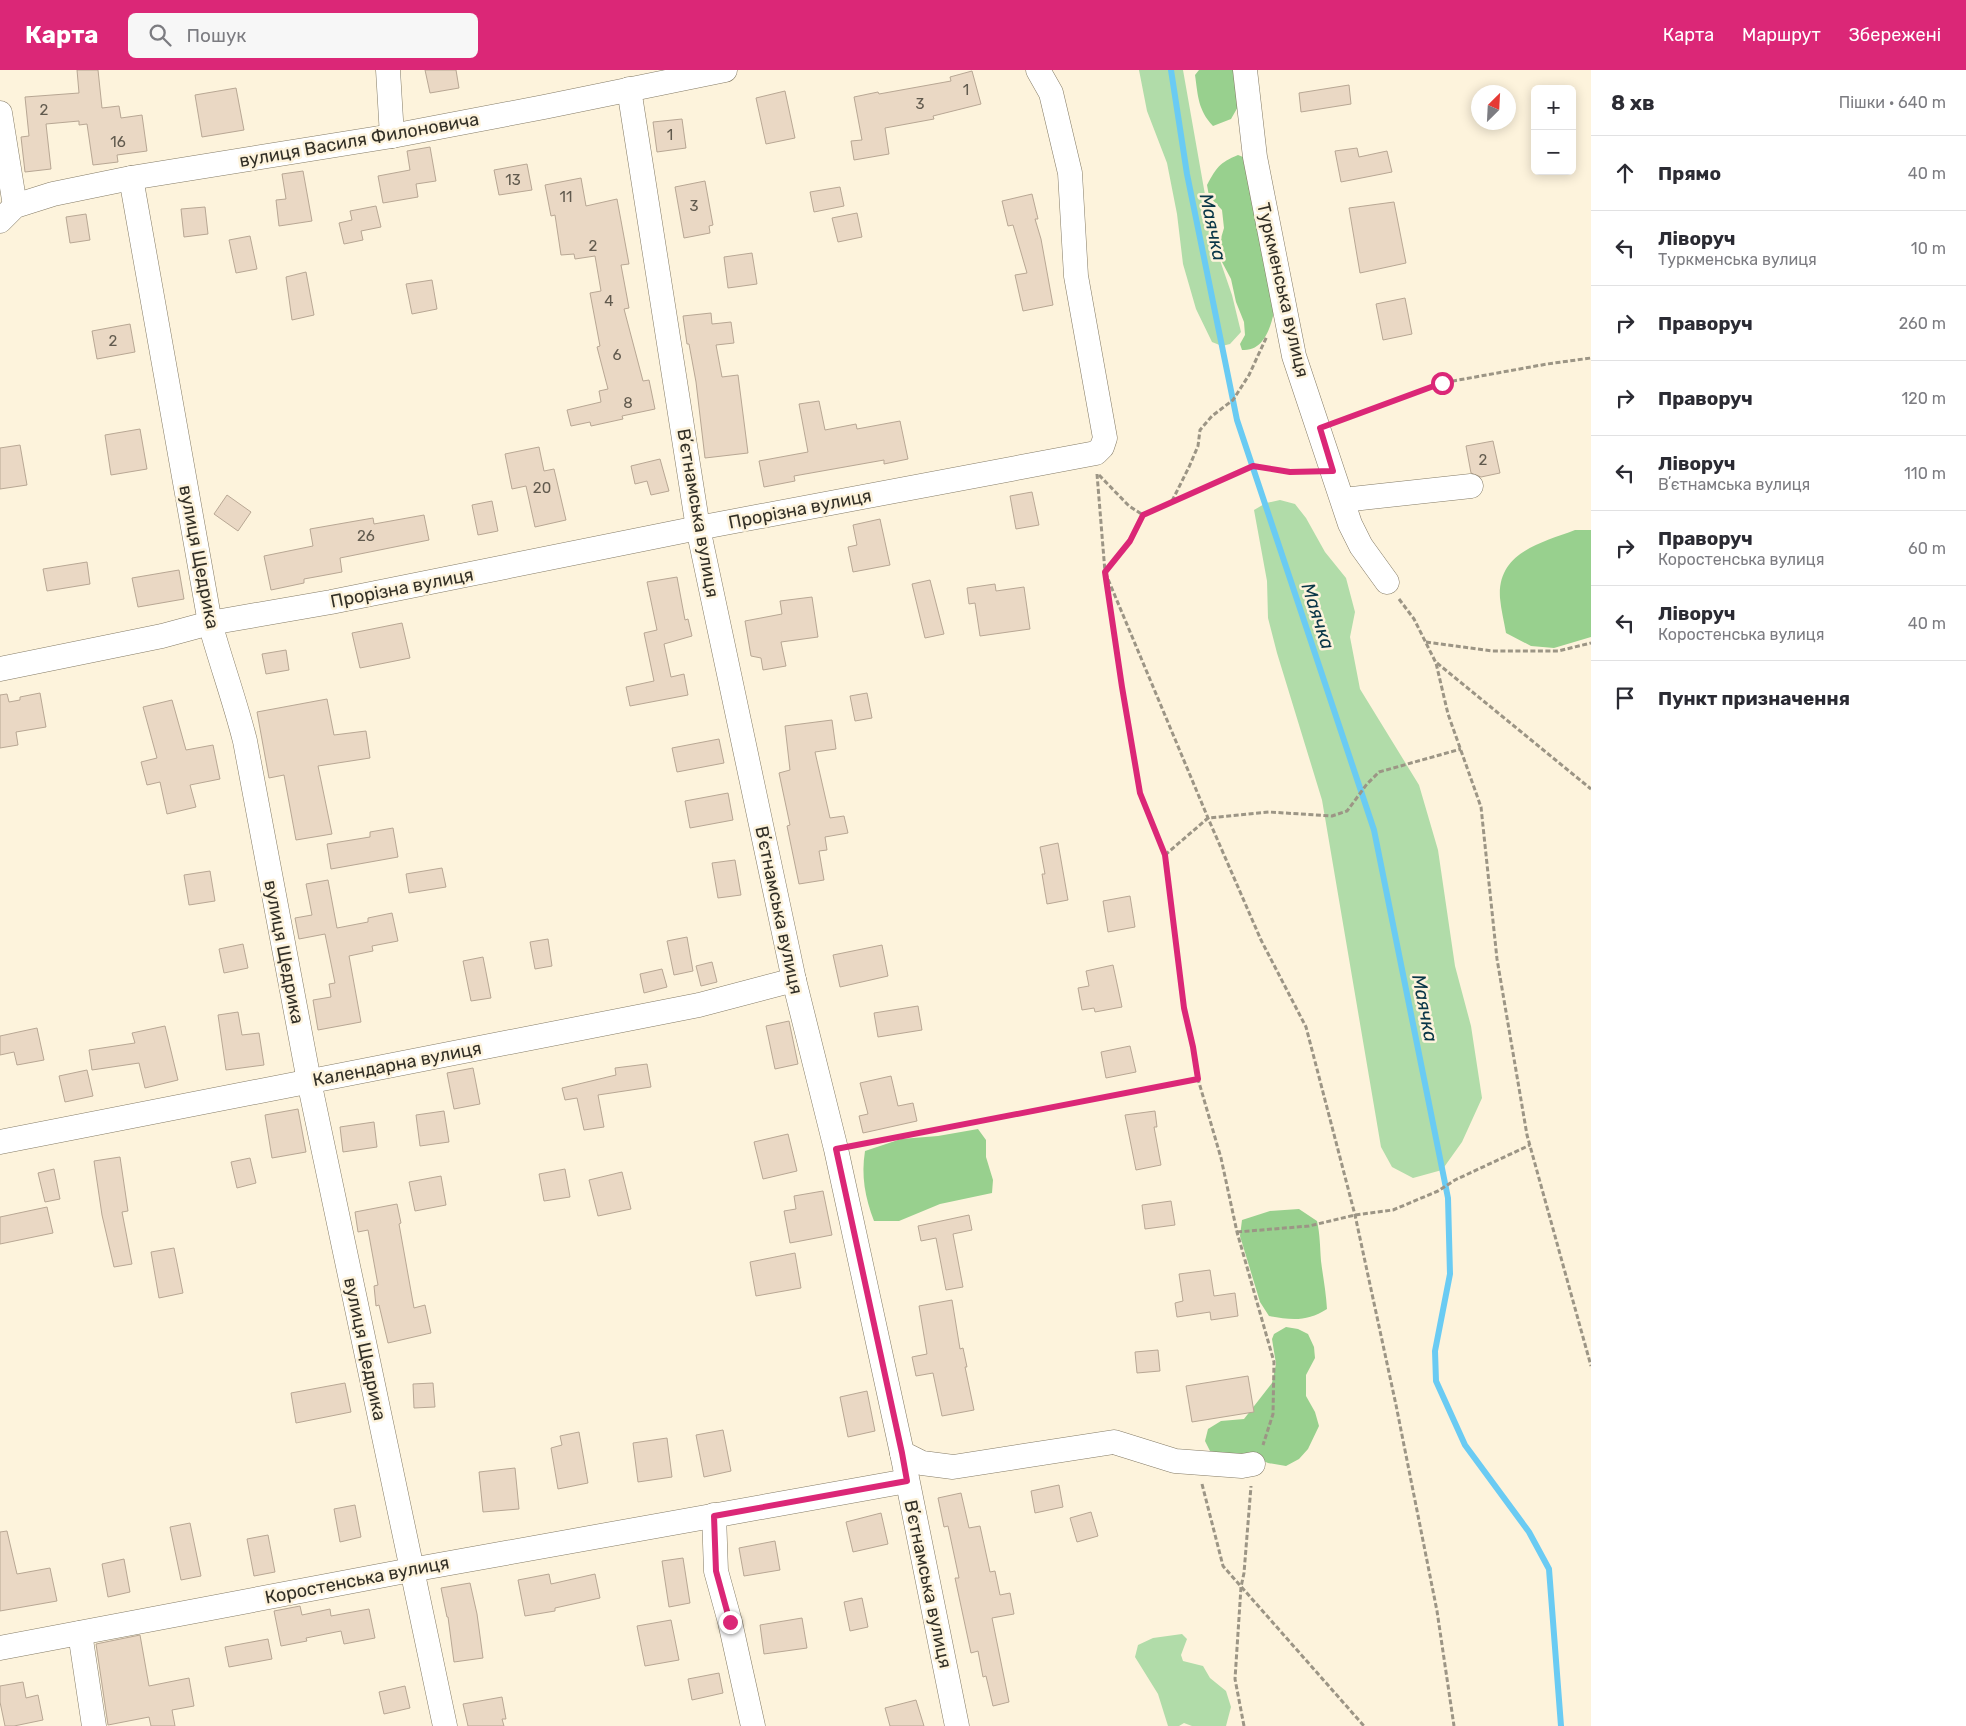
<!DOCTYPE html>
<html lang="uk">
<meta charset="utf-8">
<style>
:root{--surface:#fff;--page:#f7f7f7;--text:#2b2b33;--muted:#7c7c81;--line:#e1e1e2;--accent:#db2777}
body{margin:0;font-family:Rubik,sans-serif;background:var(--page);color:var(--text)}
.controls{position:absolute;right:15px;top:15px;display:grid;overflow:hidden;border-radius:8px;box-shadow:0 2px 12px #0003}
.controls button{width:45px;height:45px;display:grid;place-items:center;padding:0;border:0;border-bottom:1px solid var(--line);background:var(--surface);color:var(--text);font:25px sans-serif}
.compass{position:absolute;left:1471px;top:15px;width:45px;height:45px;border-radius:50%;background:var(--surface);box-shadow:0 2px 12px #0003;rotate:24deg}
.stop{position:absolute;width:15px;height:15px;margin:-11px;border:4px solid #db2777;border-radius:50%;background:#fff}
.stop.end{background:#db2777;border-color:#fff;box-shadow:0 1px 5px #0008}
.list{margin:0;padding:0;list-style:none}
h2{display:flex;justify-content:space-between;align-items:center;height:65px;margin:0;padding:0 20px;font-size:21px}
h2 small{font-size:16px;font-weight:400;color:var(--muted)}
.list li{display:grid;grid-template-columns:32px 1fr auto;gap:15px;align-items:center;box-sizing:border-box;height:75px;padding:0 20px;border-top:1px solid var(--line)}
.list b{display:block;font-size:19px;white-space:nowrap}
.list p{margin:0;font-size:16px;white-space:nowrap;color:var(--muted)}
.list em{font-size:16px;font-style:normal;color:var(--muted)}
.icon{flex:none;width:28px;height:28px;fill:none;stroke:currentColor;stroke-width:2;stroke-linecap:round;stroke-linejoin:round}
.map{position:relative;flex:none;width:1591px;height:1656px;overflow:hidden}
header{display:flex;align-items:center;gap:30px;box-sizing:border-box;height:70px;padding:0 25px;background:var(--accent);color:#fff}
header strong{font-size:24px}
nav{display:flex;gap:28px;margin-inline-start:auto;font-size:18px}
.search{width:350px;height:45px;background:var(--page);display:flex;align-items:center;gap:12px;box-sizing:border-box;padding:0 18px;border-radius:8px;color:var(--muted);font-size:19px}
main{display:flex}
aside{flex:1;background:var(--surface)}
.map>svg:first-child{display:block}
</style>
<header>
<strong>Карта</strong>
<div class="search"><svg class="icon" aria-label="search" viewBox="0 0 24 24"><circle cx="10" cy="10" r="6"/><path d="M15 15l6 6"/></svg>Пошук</div>
<nav><a>Карта</a><a>Маршрут</a><a>Збережені</a></nav>
</header>
<main>
<div class="map">
<svg width="1591" height="1656" viewBox="0 0 1591 1656">
<rect width="100%" height="100%" fill="#fdf3dc"/>
<g fill="#b1dca9">
<polygon points="1139,0 1183,0 1213,170 1232,225 1241,262 1230,274 1222,276 1212,272 1196,239 1183,194 1177,144 1167,93 1147,41"/>
<polygon points="1280,430 1295,434 1306,448 1325,482 1346,508 1355,542 1350,567 1360,619 1419,715 1438,780 1455,896 1471,956 1482,1028 1462,1072 1442,1100 1413,1108 1392,1097 1381,1077 1322,730 1277,583 1268,548 1267,511 1254,440 1266,433"/>
<polygon points="1182,1564 1187,1569 1181,1585 1183,1591 1203,1596 1210,1608 1226,1621 1231,1637 1226,1656 1192,1656 1184,1653 1179,1656 1168,1656 1158,1624 1135,1587 1138,1575 1153,1568"/>
</g>
<g fill="#98d08e">
<path d="M 1199,0 L 1236,0 L 1239,35 L 1231,49 L 1213,56 C 1198,40 1198,26 1195,5 Z"/>
<path d="M 1238,85 L 1248,89 L 1275,236 C 1272,254 1265,282 1242,280 L 1240,274 L 1245,265 L 1244,252 L 1236,232 L 1231,209 L 1222,192 L 1219,175 L 1224,158 L 1222,140 L 1209,126 L 1207,115 C 1217,97 1219,93 1238,85 Z"/>
<path d="M 1575,460 L 1591,460 L 1591,567 L 1554,578 L 1531,576 L 1506,563 C 1504,551 1501,540 1500,528 C 1497,482 1541,473 1575,460 Z"/>
<path d="M 978,1059 L 986,1070 L 986,1087 L 993,1110 L 992,1123 L 940,1134 L 899,1151 L 874,1151 C 865,1127 861,1106 865,1081 L 901,1069 L 938,1066 Z"/>
<path d="M 1299,1139 L 1317,1151 C 1320,1164 1320,1177 1321,1191 C 1323,1207 1326,1222 1327,1239 C 1307,1252 1291,1250 1269,1246 L 1260,1232 L 1240,1166 L 1242,1150 L 1270,1141 Z"/>
<polygon points="1286,1257 1298,1259 1308,1264 1314,1277 1315,1288 1306,1305 1306,1326 1315,1342 1319,1356 1308,1379 1299,1389 1286,1396 1268,1393 1259,1389 1234,1387 1210,1381 1205,1371 1208,1359 1221,1351 1244,1349 1272,1313 1276,1294 1272,1269 1274,1264"/>
</g>
<g fill="none" stroke-linecap="round" stroke-linejoin="round">
<polyline stroke="#6acbf3" stroke-width="6" points="1171,0 1187,104 1237,350 1374,760 1448,1128 1450,1204 1435,1281 1436,1311 1465,1375 1529,1462 1549,1499 1561,1656"/>
</g>
<g fill="#ead8c4" stroke="#b8a794">
<polygon points="77,0 98,0 102,38 119,36 121,48 142,45 147,81 117,85 118,92 93,95 87,54 79,55 79,51 46,54 51,99 25,102 21,67 29,66 25,27 79,23"/>
<polygon points="425,0 456,0 459,18 430,23"/>
<polygon points="972,1 981,34 933,46 934,49 885,58 889,84 854,90 851,71 862,70 854,27 878,22 879,24 951,11 950,7"/>
<polygon points="1349,15 1351,34 1301,42 1299,23"/>
<polygon points="236,18 244,60 202,67 195,25"/>
<polygon points="785,21 795,68 766,74 756,28"/>
<polygon points="682,49 686,78 657,82 653,52"/>
<polygon points="430,77 436,111 416,114 418,127 383,133 378,106 410,100 407,81"/>
<polygon points="1357,78 1359,87 1387,81 1392,102 1341,112 1335,81"/>
<polygon points="527,94 532,120 499,125 494,100"/>
<polygon points="303,101 312,151 279,156 276,130 286,129 282,104"/>
<polygon points="581,108 586,136 617,129 629,194 621,195 629,238 624,239 643,311 649,310 655,339 622,346 623,349 591,356 590,352 571,356 567,340 601,332 599,321 608,319 597,277 600,276 590,223 601,221 595,186 575,189 574,184 561,185 555,145 551,146 545,115"/>
<polygon points="705,111 713,155 709,156 710,163 684,168 675,117"/>
<polygon points="840,117 844,136 814,142 810,122"/>
<polygon points="1032,124 1038,149 1035,149 1041,169 1053,235 1023,241 1015,205 1027,203 1013,155 1008,156 1002,131"/>
<polygon points="1394,132 1406,193 1360,203 1349,138"/>
<polygon points="376,136 381,157 361,161 363,170 344,174 339,153 352,150 350,141"/>
<polygon points="205,137 208,164 184,167 181,139"/>
<polygon points="857,143 862,167 838,172 832,148"/>
<polygon points="86,144 90,170 70,173 66,147"/>
<polygon points="250,166 257,199 236,203 229,170"/>
<polygon points="752,183 757,214 728,218 724,187"/>
<polygon points="306,202 314,245 292,250 286,207"/>
<polygon points="432,210 437,239 412,244 406,214"/>
<polygon points="1405,228 1412,264 1383,270 1376,234"/>
<polygon points="711,243 712,254 731,252 734,273 716,275 722,307 738,305 748,383 705,388 696,312 689,274 687,274 683,246"/>
<polygon points="130,254 135,282 97,289 92,261"/>
<polygon points="819,331 825,360 856,354 857,359 900,351 908,389 884,394 884,390 794,406 795,411 764,417 759,391 808,382 799,334"/>
<polygon points="140,359 147,399 111,405 105,365"/>
<polygon points="1493,371 1500,403 1481,407 1471,403 1466,376"/>
<polygon points="20,375 27,415 0,419 0,378"/>
<polygon points="539,377 544,401 554,399 566,450 535,457 526,416 512,419 505,384"/>
<polygon points="660,389 669,421 651,425 647,411 635,414 631,396"/>
<polygon points="1032,422 1039,455 1016,459 1010,426"/>
<polygon points="227,425 251,442 238,461 214,444"/>
<polygon points="492,431 498,461 478,465 472,435"/>
<polygon points="424,445 429,470 340,488 342,502 304,509 304,513 271,520 264,486 313,476 310,459 373,448 374,454"/>
<polygon points="880,449 890,495 853,502 848,477 857,475 853,455"/>
<polygon points="87,492 90,514 47,521 43,499"/>
<polygon points="179,500 184,529 138,537 132,508"/>
<polygon points="677,507 685,550 688,549 692,566 664,574 671,607 684,604 688,625 630,636 626,617 654,611 644,563 657,560 647,512"/>
<polygon points="930,510 944,564 925,568 912,514"/>
<polygon points="995,514 996,521 1024,517 1030,559 980,566 975,533 969,534 967,518"/>
<polygon points="812,527 818,567 781,572 786,596 763,600 761,588 751,586 745,551 782,544 780,531"/>
<polygon points="402,553 410,588 360,598 352,563"/>
<polygon points="286,580 289,600 266,604 262,584"/>
<polygon points="40,623 46,657 16,662 18,675 0,678 0,625 7,624 9,632 20,630 20,627"/>
<polygon points="867,623 872,648 855,651 850,626"/>
<polygon points="327,629 334,665 366,661 370,688 318,696 332,764 296,770 284,705 269,708 257,642"/>
<polygon points="172,630 186,680 213,675 220,709 190,715 196,737 167,744 160,712 147,715 141,692 157,688 143,637"/>
<polygon points="832,650 836,679 815,682 830,748 844,746 848,763 825,767 827,780 819,781 824,810 799,814 787,756 790,755 779,703 790,700 785,656"/>
<polygon points="719,669 724,693 677,702 672,678"/>
<polygon points="728,723 733,750 690,758 685,731"/>
<polygon points="393,758 398,787 331,799 327,774 370,767 370,762"/>
<polygon points="1058,773 1068,830 1047,834 1042,804 1045,804 1040,777"/>
<polygon points="735,790 741,825 718,828 712,793"/>
<polygon points="442,798 446,817 409,823 406,804"/>
<polygon points="210,801 215,831 189,835 184,805"/>
<polygon points="328,810 337,858 368,852 368,848 392,843 398,871 372,876 373,881 349,886 361,952 318,960 313,930 331,927 329,914 335,913 325,864 299,869 295,848 312,845 306,814"/>
<polygon points="1130,826 1135,857 1108,862 1103,831"/>
<polygon points="687,867 693,901 674,905 667,871"/>
<polygon points="548,869 552,896 535,899 530,872"/>
<polygon points="243,874 248,898 224,903 219,879"/>
<polygon points="882,875 888,906 840,917 833,885"/>
<polygon points="483,887 491,928 471,931 463,891"/>
<polygon points="712,892 717,912 701,916 696,896"/>
<polygon points="1113,895 1122,937 1095,942 1094,938 1082,940 1078,918 1089,916 1086,901"/>
<polygon points="662,899 667,917 644,923 640,904"/>
<polygon points="918,936 922,960 878,967 874,943"/>
<polygon points="238,942 242,965 259,963 264,995 226,1000 218,945"/>
<polygon points="789,951 798,994 775,999 766,956"/>
<polygon points="165,956 178,1010 145,1018 139,993 92,1000 89,980 135,973 132,963"/>
<polygon points="37,958 44,990 17,995 14,982 0,985 0,966"/>
<polygon points="1130,976 1136,1002 1106,1008 1101,982"/>
<polygon points="647,994 651,1017 598,1025 604,1057 584,1060 577,1028 565,1030 562,1018 616,1005 615,998"/>
<polygon points="473,998 480,1034 454,1039 447,1003"/>
<polygon points="87,1000 93,1026 65,1032 59,1006"/>
<polygon points="891,1006 898,1036 913,1033 917,1051 863,1063 859,1046 868,1044 860,1013"/>
<polygon points="298,1039 306,1082 272,1088 265,1045"/>
<polygon points="444,1041 449,1072 420,1076 416,1045"/>
<polygon points="1155,1041 1157,1057 1154,1057 1161,1095 1136,1100 1125,1045"/>
<polygon points="374,1052 377,1077 343,1082 340,1057"/>
<polygon points="788,1064 797,1101 763,1109 754,1072"/>
<polygon points="120,1087 128,1141 122,1142 132,1194 114,1197 102,1145 94,1091"/>
<polygon points="250,1088 256,1113 237,1118 231,1092"/>
<polygon points="54,1099 60,1129 45,1132 38,1103"/>
<polygon points="565,1099 570,1127 544,1131 539,1104"/>
<polygon points="622,1102 631,1139 598,1146 589,1110"/>
<polygon points="441,1106 446,1135 415,1141 409,1112"/>
<polygon points="823,1121 832,1165 790,1173 784,1141 796,1139 794,1126"/>
<polygon points="1171,1131 1175,1155 1145,1159 1142,1135"/>
<polygon points="397,1134 401,1153 399,1154 414,1238 425,1235 431,1263 388,1273 379,1235 376,1236 374,1216 378,1215 368,1160 358,1162 355,1142"/>
<polygon points="47,1137 53,1163 0,1174 0,1147"/>
<polygon points="969,1145 972,1160 953,1164 963,1217 946,1220 936,1168 921,1171 918,1156"/>
<polygon points="174,1178 183,1223 159,1228 151,1182"/>
<polygon points="795,1183 801,1218 756,1226 750,1192"/>
<polygon points="1210,1200 1214,1226 1235,1223 1238,1246 1211,1250 1210,1242 1177,1247 1175,1233 1183,1231 1179,1204"/>
<polygon points="952,1230 960,1279 963,1278 967,1297 965,1297 974,1340 942,1346 933,1303 916,1306 912,1287 927,1284 919,1236"/>
<polygon points="1158,1280 1160,1301 1137,1303 1135,1282"/>
<polygon points="1248,1306 1254,1342 1192,1352 1186,1316"/>
<polygon points="345,1313 351,1342 296,1353 291,1323"/>
<polygon points="433,1313 435,1337 414,1338 413,1314"/>
<polygon points="867,1321 875,1361 848,1367 840,1327"/>
<polygon points="723,1360 731,1401 704,1407 696,1365"/>
<polygon points="579,1362 588,1413 558,1419 551,1378 562,1375 560,1366"/>
<polygon points="667,1368 672,1407 638,1412 633,1373"/>
<polygon points="515,1398 519,1439 483,1442 479,1402"/>
<polygon points="1059,1415 1063,1437 1035,1443 1031,1421"/>
<polygon points="961,1423 969,1458 980,1456 990,1502 995,1501 1000,1525 1010,1523 1014,1544 992,1548 1009,1632 993,1636 986,1606 983,1607 978,1581 971,1583 955,1508 959,1508 948,1456 944,1457 938,1428"/>
<polygon points="355,1435 361,1467 340,1472 334,1439"/>
<polygon points="1091,1442 1098,1466 1077,1472 1070,1448"/>
<polygon points="881,1443 888,1474 853,1482 846,1452"/>
<polygon points="190,1453 201,1506 181,1510 170,1457"/>
<polygon points="7,1461 17,1504 50,1498 57,1531 0,1541 0,1462"/>
<polygon points="268,1465 275,1502 254,1506 247,1469"/>
<polygon points="775,1471 780,1500 744,1506 739,1478"/>
<polygon points="683,1488 690,1533 669,1537 662,1491"/>
<polygon points="124,1489 130,1522 108,1527 102,1494"/>
<polygon points="549,1504 551,1514 595,1504 600,1528 555,1538 555,1541 525,1546 518,1510"/>
<polygon points="470,1513 477,1544 483,1588 454,1592 448,1547 447,1547 441,1518"/>
<polygon points="862,1528 868,1557 850,1561 844,1532"/>
<polygon points="300,1536 302,1545 330,1539 331,1546 369,1539 375,1568 344,1574 341,1561 306,1568 307,1571 281,1576 274,1541"/>
<polygon points="802,1548 807,1578 764,1584 760,1555"/>
<polygon points="671,1550 679,1590 645,1596 637,1556"/>
<polygon points="140,1565 149,1616 189,1608 194,1636 172,1640 175,1656 151,1656 149,1647 108,1655 96,1574"/>
<polygon points="268,1569 272,1589 229,1597 225,1577"/>
<polygon points="719,1603 723,1623 692,1630 688,1609"/>
<polygon points="23,1612 26,1628 38,1625 43,1650 14,1656 5,1656 0,1632 0,1616"/>
<polygon points="405,1616 410,1638 384,1644 379,1622"/>
<polygon points="502,1627 506,1649 502,1649 504,1656 468,1656 463,1634"/>
<polygon points="916,1630 924,1656 890,1656 885,1638"/>
</g>
<g fill="none" stroke-linecap="round" stroke-linejoin="round">
<defs>
<g id="minor">
<polyline points="388,0 392,66"/>
<polyline points="1245,0 1255,87 1294,286 1350,454 1361,476 1387,512"/>
<polyline points="629,19 698,458 794,910 836,1079 902,1383 957,1656"/>
<polyline points="0,43 15,136"/>
<path d="M 131,108 L 210,553 C 221,593 235,631 245,671 L 309,1011 L 445,1656"/>
<polyline points="0,151 15,136 53,124 131,108 392,66 544,37 725,0"/>
<polyline points="1343,430 1471,416"/>
<polyline points="0,599 162,566 210,553 331,532 698,458 1096,383 1102,377 1105,368 1076,206 1070,103 1051,23 1038,0"/>
<polyline points="0,1072 699,935 794,910"/>
<polyline points="902,1383 922,1393 953,1397 1114,1372 1175,1391 1242,1396 1253,1394"/>
<polyline points="714,1445 716,1501 730,1552 753,1656"/>
<polyline points="80,1563 94,1656"/>
<polyline points="0,1578 411,1500 907,1411"/>
</g>
</defs>
<use href="#minor" stroke="#847b66" stroke-width="25"/>
<g stroke="#9c9585" stroke-width="3" stroke-dasharray="5 2.5" stroke-linecap="butt">
<polyline points="1339,351 1442,313 1547,294 1591,288"/>
<polyline points="1310,402 1290,402 1253,396 1143,445 1130,471 1105,502 1208,748 1261,870 1306,957 1355,1145 1396,1335 1437,1541 1454,1656"/>
<polyline points="1097,404 1105,502"/>
<polyline points="1099,405 1129,436 1143,445"/>
<polyline points="1172,431 1189,397 1198,376 1200,360 1212,346 1233,330 1249,305 1267,266"/>
<polyline points="1106,508 1122,617 1140,723 1165,785 1184,938 1193,977 1198,1009 1221,1088 1237,1162 1274,1292 1273,1344 1263,1375"/>
<polyline points="1399,529 1414,549 1436,593 1448,644 1481,737 1497,889 1527,1065 1591,1296"/>
<polyline points="1426,572 1492,581 1558,581 1591,573"/>
<polyline points="1437,593 1591,719"/>
<polyline points="1165,785 1208,748 1269,742 1332,746 1347,741 1367,714 1379,702 1461,679"/>
<polyline points="857,1075 1198,1009"/>
<polyline points="1237,1162 1309,1156 1355,1145 1393,1140 1438,1121 1455,1110 1530,1075"/>
<polyline points="1202,1414 1223,1496 1364,1656"/>
<polyline points="1244,1656 1235,1609 1241,1517 1244,1503 1251,1416"/>
</g>
<use href="#minor" stroke="#fff" stroke-width="24"/>
</g>
<g fill="none" stroke-linecap="round" stroke-linejoin="round">
<polyline stroke="#db2777" stroke-width="6" points="730,1552 716,1501 714,1446 907,1411 902,1383 836,1079 1198,1009 1193,977 1184,938 1165,785 1140,723 1122,617 1105,502 1130,471 1143,445 1253,396 1290,402 1333,401 1320,358 1442,313"/>
</g>
<g text-anchor="middle" dominant-baseline="central" stroke-width="5" stroke-linejoin="round" paint-order="stroke">
<g font-size="15" fill="#615a4e">
<text x="966" y="20">1</text>
<text x="920" y="34">3</text>
<text x="44" y="40">2</text>
<text x="670" y="65">1</text>
<text x="118" y="72">16</text>
<text x="513" y="110">13</text>
<text x="566" y="127">11</text>
<text x="694" y="136">3</text>
<text x="593" y="176">2</text>
<text x="609" y="231">4</text>
<text x="113" y="271">2</text>
<text x="617" y="285">6</text>
<text x="628" y="333">8</text>
<text x="1483" y="390">2</text>
<text x="542" y="418">20</text>
<text x="366" y="466">26</text>
</g>
<g font-size="18" fill="#333027" stroke="#fdf3dc">
<text transform="translate(359 70) rotate(-10)">вулиця Василя Филоновича</text>
<text transform="translate(1283 220) rotate(77)">Туркменська вулиця</text>
<text transform="translate(800 439) rotate(-11)">Прорізна вулиця</text>
<text transform="translate(698 443) rotate(80)">Вʼєтнамська вулиця</text>
<text transform="translate(199 487) rotate(79)">вулиця Щедрика</text>
<text transform="translate(402 518) rotate(-11)">Прорізна вулиця</text>
<text transform="translate(779 840) rotate(78)">Вʼєтнамська вулиця</text>
<text transform="translate(284 882) rotate(79)">вулиця Щедрика</text>
<text transform="translate(397 994) rotate(-11)">Календарна вулиця</text>
<text transform="translate(365 1279) rotate(78)">вулиця Щедрика</text>
<text transform="translate(357 1510) rotate(-11)">Коростенська вулиця</text>
<text transform="translate(928 1514) rotate(78)">Вʼєтнамська вулиця</text>
</g>
<g font-size="19" font-style="italic" fill="#093647" stroke="#fdf3dc">
<text transform="translate(1213 157) rotate(78)">Маячка</text>
<text transform="translate(1318 546) rotate(72)">Маячка</text>
<text transform="translate(1425 938) rotate(79)">Маячка</text>
</g>
</g>
</svg>
<div class="controls">
<button>+</button>
<button>−</button>
</div>
<svg class="compass" viewBox="-18 -18 36 36"><path d="M0-13l5 13h-10z" fill="#e53935"/><path d="M0 13l5-13h-10z" fill="#7c7c81"/></svg>
<div class="stop" style="left:1442px;top:313px"></div>
<div class="stop end" style="left:730px;top:1552px"></div>
</div>
<aside>
<h2>8 хв<small>Пішки · 640 m</small></h2>
<ul class="list">
<li><svg class="icon" aria-label="ahead" viewBox="0 0 24 24"><path d="M12 20V5M6 11l6-6 6 6"/></svg><div><b>Прямо</b></div><em>40 m</em></li>
<li><svg class="icon" aria-label="left" viewBox="0 0 24 24"><path d="M17 20v-9H6M10 6l-5 5 5 5"/></svg><div><b>Ліворуч</b><p>Туркменська вулиця</p></div><em>10 m</em></li>
<li><svg class="icon" aria-label="right" viewBox="0 0 24 24"><path d="M7 20v-9h11M14 6l5 5-5 5"/></svg><div><b>Праворуч</b></div><em>260 m</em></li>
<li><svg class="icon" aria-label="right" viewBox="0 0 24 24"><path d="M7 20v-9h11M14 6l5 5-5 5"/></svg><div><b>Праворуч</b></div><em>120 m</em></li>
<li><svg class="icon" aria-label="left" viewBox="0 0 24 24"><path d="M17 20v-9H6M10 6l-5 5 5 5"/></svg><div><b>Ліворуч</b><p>Вʼєтнамська вулиця</p></div><em>110 m</em></li>
<li><svg class="icon" aria-label="right" viewBox="0 0 24 24"><path d="M7 20v-9h11M14 6l5 5-5 5"/></svg><div><b>Праворуч</b><p>Коростенська вулиця</p></div><em>60 m</em></li>
<li><svg class="icon" aria-label="left" viewBox="0 0 24 24"><path d="M17 20v-9H6M10 6l-5 5 5 5"/></svg><div><b>Ліворуч</b><p>Коростенська вулиця</p></div><em>40 m</em></li>
<li><svg class="icon" aria-label="arrive" viewBox="0 0 24 24"><path d="M6 21V4h12l-3 4 3 4H6"/></svg><div><b>Пункт призначення</b></div></li>
</ul>
</aside>
</main>
